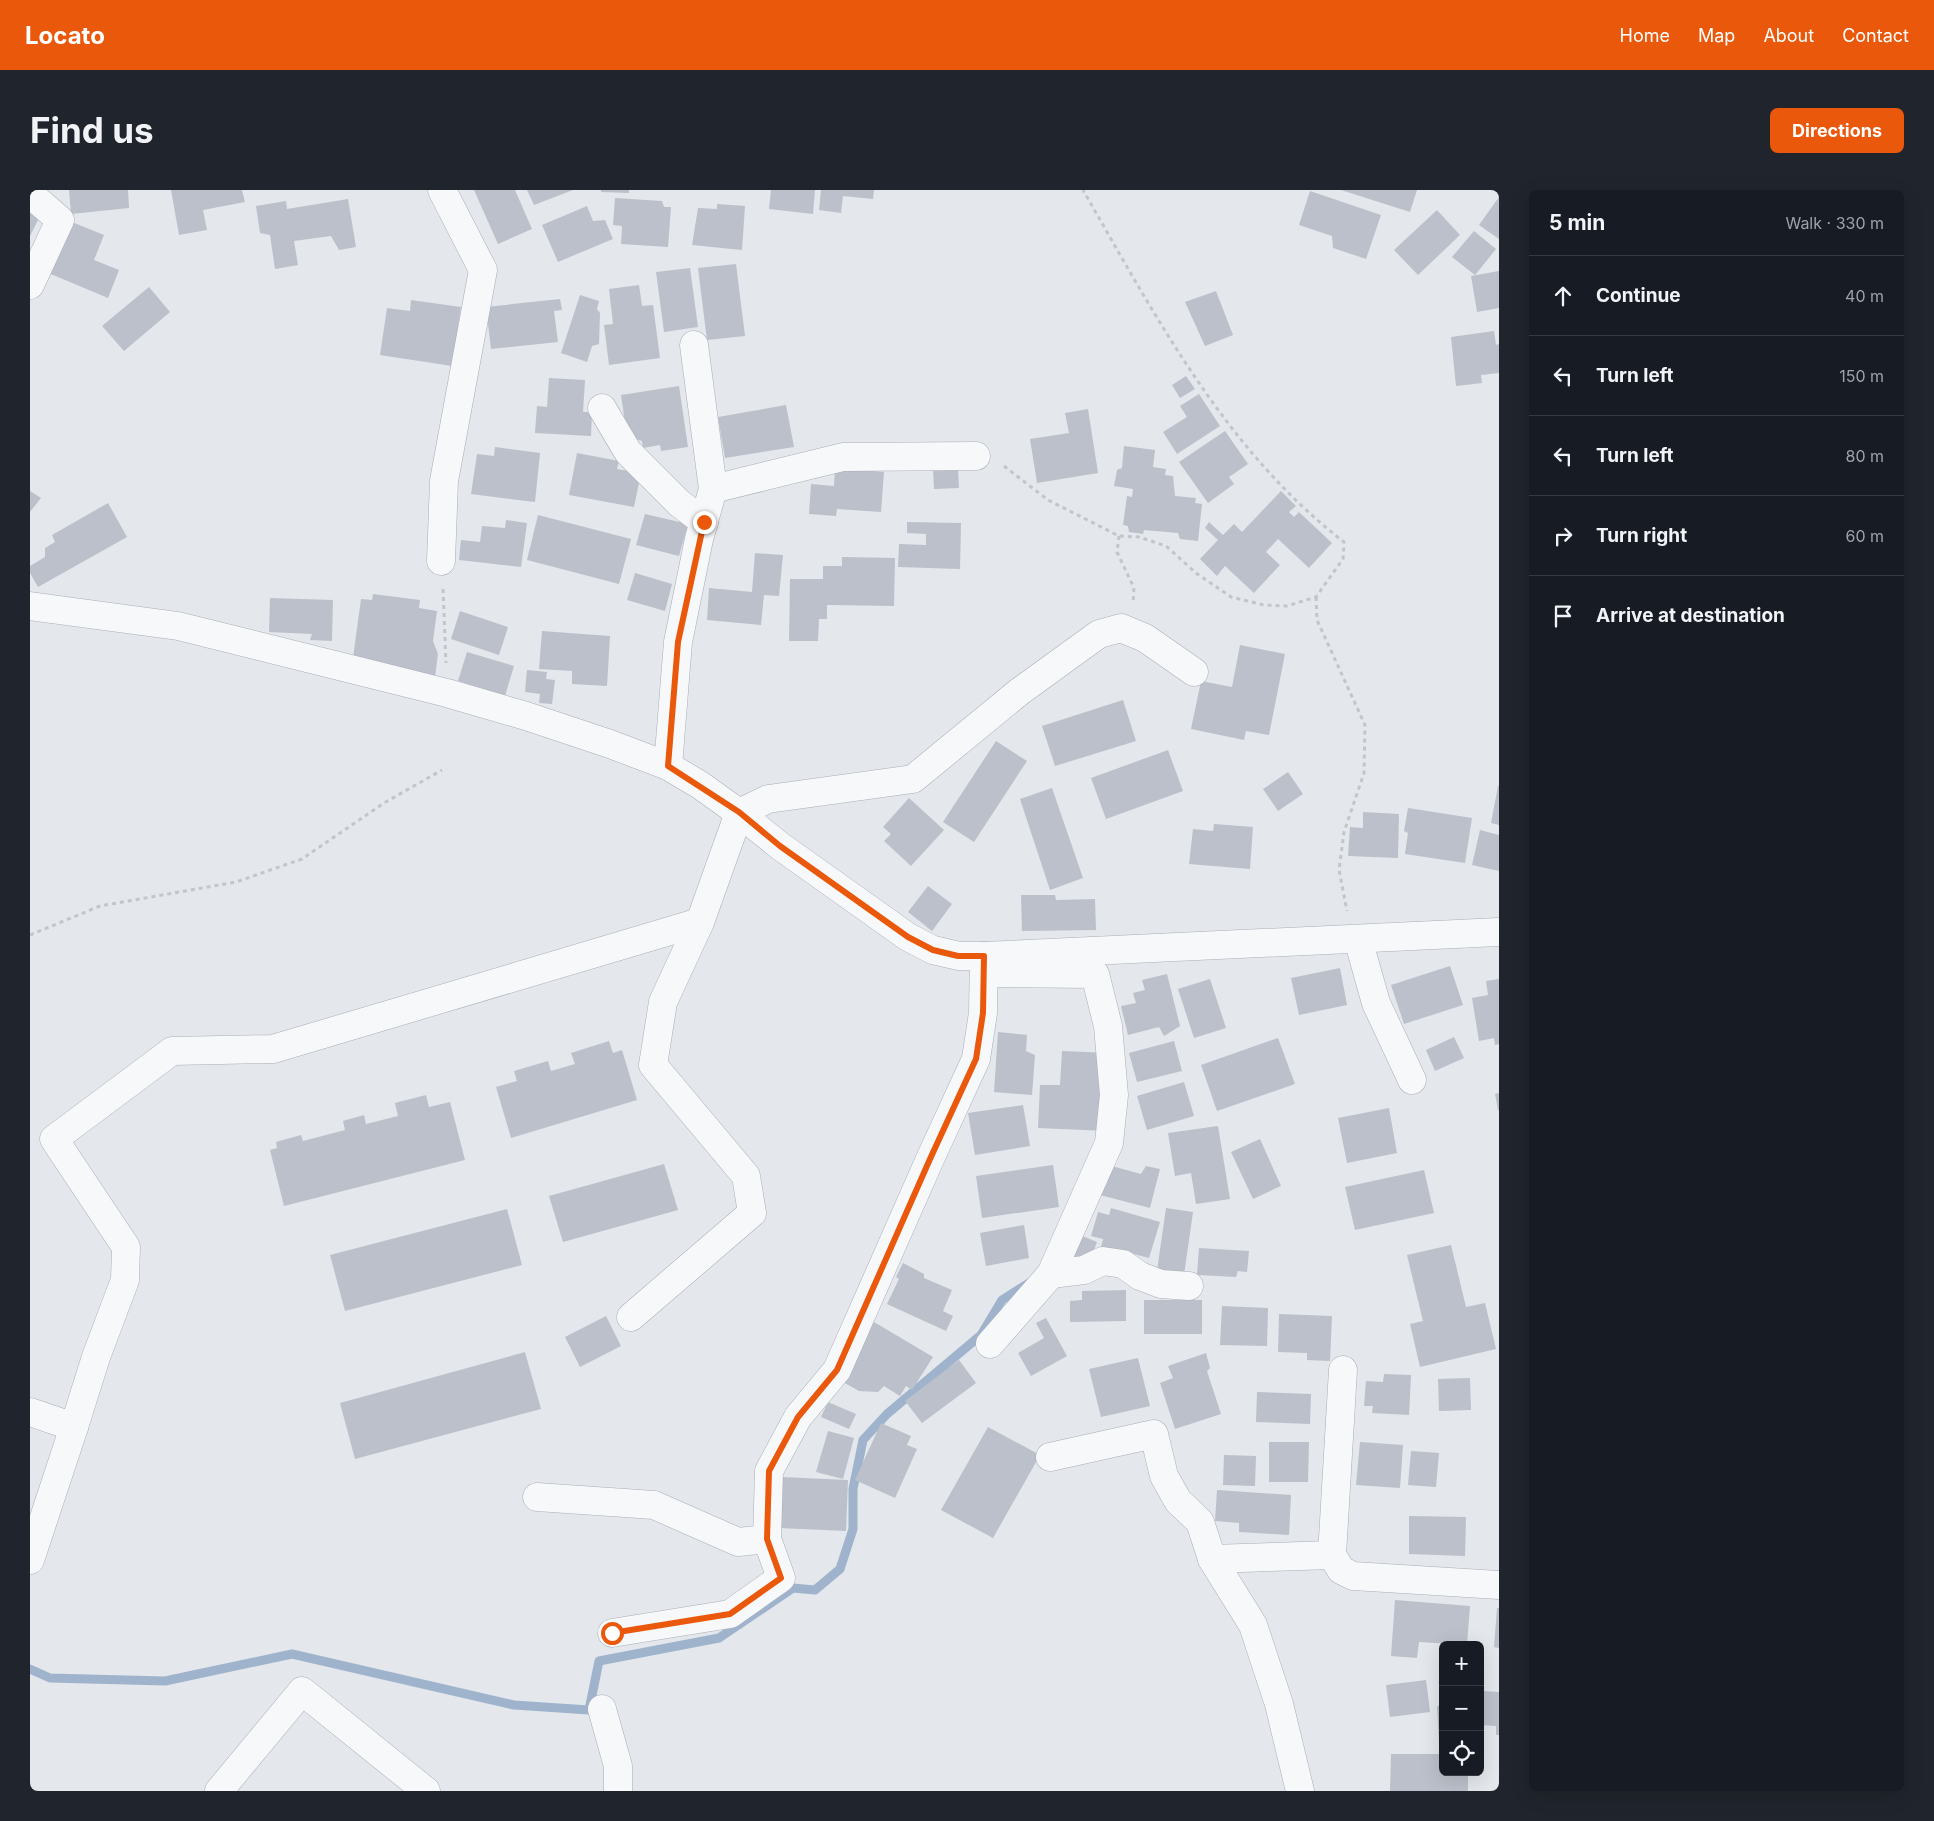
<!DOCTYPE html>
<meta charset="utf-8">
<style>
:root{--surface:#171b24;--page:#20242c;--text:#f1f3f6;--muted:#9ea1a6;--line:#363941;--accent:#ea580c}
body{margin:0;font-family:Inter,sans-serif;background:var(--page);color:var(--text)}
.controls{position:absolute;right:15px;bottom:15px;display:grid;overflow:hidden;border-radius:8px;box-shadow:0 5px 20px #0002}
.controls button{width:45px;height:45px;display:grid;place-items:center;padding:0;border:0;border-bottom:1px solid var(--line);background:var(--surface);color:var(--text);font:25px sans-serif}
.stop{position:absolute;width:15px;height:15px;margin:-11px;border:4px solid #ea580c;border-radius:50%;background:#fff}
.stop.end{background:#ea580c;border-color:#fff;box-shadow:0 1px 5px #0008}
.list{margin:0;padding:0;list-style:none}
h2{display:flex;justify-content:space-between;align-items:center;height:65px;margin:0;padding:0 20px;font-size:21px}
h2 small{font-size:16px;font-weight:400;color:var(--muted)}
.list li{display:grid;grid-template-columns:32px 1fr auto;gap:15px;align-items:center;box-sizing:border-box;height:80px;padding:0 20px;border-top:1px solid var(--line)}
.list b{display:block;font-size:19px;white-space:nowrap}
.list em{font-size:16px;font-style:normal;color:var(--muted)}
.icon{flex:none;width:28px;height:28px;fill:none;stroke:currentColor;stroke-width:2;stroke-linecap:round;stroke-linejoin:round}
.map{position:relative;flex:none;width:1469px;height:1601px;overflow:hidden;border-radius:8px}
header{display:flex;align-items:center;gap:30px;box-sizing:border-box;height:70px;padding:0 25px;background:var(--accent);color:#fff}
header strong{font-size:24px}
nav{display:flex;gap:28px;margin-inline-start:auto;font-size:18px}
.intro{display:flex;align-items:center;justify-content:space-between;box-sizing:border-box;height:120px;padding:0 30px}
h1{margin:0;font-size:35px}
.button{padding:12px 22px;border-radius:8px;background:var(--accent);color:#fff;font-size:18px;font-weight:700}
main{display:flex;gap:30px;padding:0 30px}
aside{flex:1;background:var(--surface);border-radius:8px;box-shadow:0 5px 20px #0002}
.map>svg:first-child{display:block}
</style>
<header>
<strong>Locato</strong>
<nav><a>Home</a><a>Map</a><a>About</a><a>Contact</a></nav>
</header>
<div class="intro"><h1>Find us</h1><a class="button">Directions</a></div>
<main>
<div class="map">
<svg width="1469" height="1601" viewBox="0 0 1469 1601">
<rect width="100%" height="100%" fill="#e4e7ec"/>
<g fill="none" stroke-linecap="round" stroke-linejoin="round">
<polyline stroke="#9fb4cc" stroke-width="9" points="0,1479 20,1488 135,1491 262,1464 484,1515 559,1520 569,1471 689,1448 763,1398 785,1400 810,1379 823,1339 823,1299 833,1250 857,1224 951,1145 972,1110 999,1093"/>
</g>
<g fill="#bbc0ca">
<polygon points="39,0 98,0 99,18 41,24"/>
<polygon points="141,0 212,0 215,12 173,20 177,40 149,45"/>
<polygon points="444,0 485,0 502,39 468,54"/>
<polygon points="497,0 543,0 504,15"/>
<polygon points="571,0 599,0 599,3 571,2"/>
<polygon points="741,0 785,0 783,24 739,19"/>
<polygon points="791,0 844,0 843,9 813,6 811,23 789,20"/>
<polygon points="1311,0 1387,0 1380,22"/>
<polygon points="1280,1 1351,25 1336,69 1303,58 1302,46 1269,35"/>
<polygon points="1469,7 1469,49 1449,35"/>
<polygon points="585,8 632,11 634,17 641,17 638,57 591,54 592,36 583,35"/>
<polygon points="318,9 326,57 309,60 301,46 264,51 268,75 245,79 240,45 230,43 226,16 256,11 257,19"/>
<polygon points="687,14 715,16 712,60 662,55 668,18 687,19"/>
<polygon points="557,16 563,31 575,30 583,49 528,72 512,35"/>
<polygon points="0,18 11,24 0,46"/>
<polygon points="1407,20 1430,45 1388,85 1364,60"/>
<polygon points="37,30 74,45 64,70 89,80 78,108 16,82"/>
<polygon points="1444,41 1466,59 1445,85 1422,67"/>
<polygon points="706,74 715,146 677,150 668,78"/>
<polygon points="660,78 668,137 634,142 626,82"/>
<polygon points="1469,81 1469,118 1447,122 1441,86"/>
<polygon points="609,95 612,116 623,115 630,168 579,175 574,135 583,134 579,99"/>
<polygon points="119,97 140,122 94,161 72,136"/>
<polygon points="1186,101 1203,145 1175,156 1155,112"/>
<polygon points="550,105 569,111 567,119 570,123 569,154 562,156 557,172 531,163"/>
<polygon points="530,109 532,120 524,121 528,152 461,159 456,117"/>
<polygon points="381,110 431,117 422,176 350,165 357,118 380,121"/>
<polygon points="1464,141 1466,155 1469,154 1469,183 1451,185 1452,193 1426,196 1421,147"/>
<polygon points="1156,186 1165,199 1150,208 1142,195"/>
<polygon points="519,188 555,190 553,222 562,222 561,246 505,243 507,216 517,217"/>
<polygon points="649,196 658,257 631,261 630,255 613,258 612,251 597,246 591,205"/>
<polygon points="1169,204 1190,236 1147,264 1133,242 1157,227 1150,216"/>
<polygon points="756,215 764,257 695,268 688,227"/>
<polygon points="1058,219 1068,283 1007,293 1000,249 1039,243 1035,223"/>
<polygon points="1195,241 1218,274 1199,287 1204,294 1178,313 1149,272"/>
<polygon points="1094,256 1125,260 1123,277 1136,279 1135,285 1143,286 1145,306 1166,308 1165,313 1172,314 1168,351 1150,349 1148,343 1114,340 1113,344 1099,342 1098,336 1093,335 1097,306 1102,307 1103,299 1084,296 1087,280 1092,278"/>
<polygon points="465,257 510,263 505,312 441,304 447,264 464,266"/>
<polygon points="547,263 589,271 587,279 611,283 604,317 539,305"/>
<polygon points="928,277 929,298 904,299 903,279"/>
<polygon points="805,278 854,282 851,322 807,319 806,326 779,324 781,294 804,296"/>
<polygon points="0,301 11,308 0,322"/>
<polygon points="1251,301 1266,316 1259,322 1264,327 1269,322 1302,353 1279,378 1248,349 1236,362 1250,375 1224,403 1195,376 1187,386 1170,369 1188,350 1175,338 1179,332 1193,345 1204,334 1212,342"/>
<polygon points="78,313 97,347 8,397 0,383 0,376 15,367 15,358 25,352 22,345"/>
<polygon points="615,324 658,334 649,366 606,355"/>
<polygon points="508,325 601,349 589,394 497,370"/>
<polygon points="476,330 497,333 491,377 429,370 431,350 450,352 452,336 475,338"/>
<polygon points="877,332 931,333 930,379 868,377 869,354 896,355 896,344 877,343"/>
<polygon points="725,363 753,365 749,406 734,405 731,435 677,430 679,398 722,402"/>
<polygon points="812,367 865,368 864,416 797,415 797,429 789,429 788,451 759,451 760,389 793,389 793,376 812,376"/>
<polygon points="605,383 642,394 635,421 597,410"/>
<polygon points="343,404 390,410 389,418 407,421 403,451 408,464 405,487 322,475 331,409 342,410"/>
<polygon points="240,408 303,410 302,451 280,450 282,444 239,442"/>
<polygon points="430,421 478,437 469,465 421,449"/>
<polygon points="512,441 580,446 577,496 542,494 542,481 509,479"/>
<polygon points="1210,455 1255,464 1239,545 1216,541 1214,550 1161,539 1171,491 1202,497"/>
<polygon points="437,462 484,476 475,506 428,491"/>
<polygon points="497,480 517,482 516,489 525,490 522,514 509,513 510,504 495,502"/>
<polygon points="1093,510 1106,551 1025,576 1012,536"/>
<polygon points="966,551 997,571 944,652 913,632"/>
<polygon points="1138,560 1153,601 1076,629 1061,588"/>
<polygon points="1258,582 1273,604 1248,621 1233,599"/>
<polygon points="1468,596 1469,596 1469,635 1461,633"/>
<polygon points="1022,598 1053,688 1020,700 990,609"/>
<polygon points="879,608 914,640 881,676 854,651 861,644 853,637"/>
<polygon points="1378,618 1442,628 1435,673 1375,664 1378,643 1374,641"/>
<polygon points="1333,622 1369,624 1368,668 1318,666 1320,637 1333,638"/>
<polygon points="1184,634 1223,637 1220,679 1159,674 1163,639 1183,641"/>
<polygon points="1450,640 1469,645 1469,681 1442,675"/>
<polygon points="898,696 922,714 902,741 878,722"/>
<polygon points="991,705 1025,705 1026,710 1065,709 1066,740 992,741"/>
<polygon points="1420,776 1433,815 1374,834 1361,795"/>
<polygon points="1310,778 1317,815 1269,825 1261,788"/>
<polygon points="1137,784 1150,836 1134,846 1129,837 1098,845 1091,816 1106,813 1103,803 1115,800 1112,790"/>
<polygon points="1180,789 1196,838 1164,848 1148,799"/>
<polygon points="1469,789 1469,854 1465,855 1464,848 1449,851 1442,808 1458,805 1456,791"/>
<polygon points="968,842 997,845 996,861 1005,865 1002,905 964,902"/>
<polygon points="1424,847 1434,868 1405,881 1396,860"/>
<polygon points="1248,848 1265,894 1187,921 1171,875"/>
<polygon points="579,851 583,863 592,860 607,910 481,948 466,897 487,891 484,881 518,871 521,881 545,874 541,863"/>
<polygon points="1144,851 1152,881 1107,892 1099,863"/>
<polygon points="1032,861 1080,863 1077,941 1008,938 1010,895 1030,895"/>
<polygon points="1154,892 1164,926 1117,940 1107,906"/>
<polygon points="1469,903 1469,920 1468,920 1465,904"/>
<polygon points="396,905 399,917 420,912 435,970 254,1016 240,960 247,958 246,952 271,945 273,951 315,940 313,931 334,925 336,934 368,926 365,913"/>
<polygon points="993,915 1000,956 945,965 938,923"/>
<polygon points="1359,918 1367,963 1317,973 1308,928"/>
<polygon points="1188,936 1200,1009 1166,1014 1161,983 1145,986 1138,943"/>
<polygon points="1230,949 1251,996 1223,1009 1201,962"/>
<polygon points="634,974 648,1020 533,1052 519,1006"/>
<polygon points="1023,975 1029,1017 952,1028 946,986"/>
<polygon points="1078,975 1111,984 1116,976 1130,979 1120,1018 1070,1005"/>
<polygon points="1394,980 1404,1023 1325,1040 1315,997"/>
<polygon points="1081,1018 1130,1032 1119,1068 1096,1062 1070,1061 1073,1049 1061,1046 1068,1022 1079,1025"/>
<polygon points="1136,1018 1163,1022 1154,1085 1127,1081"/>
<polygon points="477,1019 492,1075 315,1121 300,1065"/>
<polygon points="994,1035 999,1068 956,1076 950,1043"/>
<polygon points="1050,1045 1067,1052 1061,1068 1039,1071"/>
<polygon points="1421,1055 1436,1117 1455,1113 1466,1159 1390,1177 1380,1134 1393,1131 1377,1065"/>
<polygon points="1169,1058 1219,1061 1217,1082 1208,1081 1206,1087 1167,1085"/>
<polygon points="873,1073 894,1084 894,1088 922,1100 913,1121 923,1126 916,1141 857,1114 869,1089 866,1087"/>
<polygon points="1096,1100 1096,1131 1040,1132 1040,1111 1052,1110 1052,1101"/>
<rect x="1114" y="1110" width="58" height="34"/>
<polygon points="1192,1116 1238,1118 1237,1156 1190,1155"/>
<polygon points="1249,1124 1302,1126 1300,1171 1277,1170 1277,1163 1248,1162"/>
<polygon points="576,1126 591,1156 550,1177 535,1147"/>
<polygon points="1016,1128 1037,1166 1001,1186 988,1163 1014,1148 1006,1133"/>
<polygon points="839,1129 903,1167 882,1200 876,1196 870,1206 854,1196 848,1202 829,1201 804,1187"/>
<polygon points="495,1162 511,1219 325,1269 310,1213"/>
<polygon points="1176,1163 1180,1178 1177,1181 1191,1224 1145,1239 1130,1193 1143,1188 1138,1176"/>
<polygon points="1108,1168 1120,1216 1071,1227 1059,1179"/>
<polygon points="929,1170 946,1193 892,1233 875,1211"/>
<polygon points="1354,1184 1381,1185 1379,1225 1342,1223 1343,1216 1334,1216 1336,1191 1353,1192"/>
<polygon points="1440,1188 1441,1220 1409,1221 1408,1189"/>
<polygon points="1227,1202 1281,1204 1280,1234 1226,1232"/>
<polygon points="798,1212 826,1224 819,1239 791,1227"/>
<polygon points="851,1233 881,1246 877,1255 887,1259 865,1308 825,1290"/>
<polygon points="958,1237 1010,1265 963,1348 911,1320"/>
<polygon points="798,1241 824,1248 813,1289 786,1282"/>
<polygon points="1239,1252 1279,1252 1278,1292 1239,1292"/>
<polygon points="1330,1252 1373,1255 1370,1298 1326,1295"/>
<polygon points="1381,1261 1409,1263 1406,1297 1378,1295"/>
<polygon points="1194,1265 1226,1266 1225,1296 1193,1295"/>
<polygon points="752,1287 818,1290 816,1341 749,1338"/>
<polygon points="1187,1300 1261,1305 1259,1345 1209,1342 1209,1333 1185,1331"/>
<polygon points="1379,1326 1436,1327 1435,1366 1379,1364"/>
<polygon points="1365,1410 1440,1416 1437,1455 1389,1452 1387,1468 1361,1466"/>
<polygon points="1467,1418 1469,1418 1469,1458 1464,1457"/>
<polygon points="1396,1490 1400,1522 1360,1527 1356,1495"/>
<polygon points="1451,1501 1469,1502 1469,1545 1466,1545 1466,1536 1450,1535"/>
<polygon points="1407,1516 1413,1516 1413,1550 1409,1550"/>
<polygon points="1361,1564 1413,1564 1413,1582 1438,1582 1438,1601 1360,1601"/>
</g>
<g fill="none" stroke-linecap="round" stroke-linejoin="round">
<defs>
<g id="minor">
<polyline points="0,4 30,30 0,95"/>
<polyline points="572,218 598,262 649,313 674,332"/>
<polyline points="683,299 813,267 946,266"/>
<polyline points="411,371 414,291 453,80 412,0"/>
<polyline points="0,416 148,436 417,503 496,526 580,554 638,576 670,595 709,623 750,656 878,747 903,760 929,766 954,766 1469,742"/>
<polyline points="638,576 648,452 669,349 683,299 664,155"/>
<polyline points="1328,749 1346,813 1382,890"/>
<polyline points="955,783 1065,784 1078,836 1084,905 1079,953 1021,1084 960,1154"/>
<polyline points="1021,1084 1054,1080 1073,1071 1093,1074 1110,1086 1131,1094 1159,1096"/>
<polyline points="601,1127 722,1023 716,986 623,875 633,812 670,732 709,623 738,609 883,589 989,502 1069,444 1091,438 1115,448 1164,482"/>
<polyline points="1313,1180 1302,1365 1311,1380 1323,1386 1469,1395"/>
<polyline points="0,1222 44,1237 66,1167 95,1090 96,1057 24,949 142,861 243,859 670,732"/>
<polyline points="1020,1267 1124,1244 1134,1286 1148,1311 1170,1332 1182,1369 1223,1435 1249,1514 1270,1601"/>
<polyline points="507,1307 624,1315 708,1352 737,1349"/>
<polyline points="1182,1369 1302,1365"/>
<polyline points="0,1370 44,1237"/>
<polyline points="582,1443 700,1424 751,1388 737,1349 739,1281 768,1227 807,1180 900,969 946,869 953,823 954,766"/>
<polyline points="572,1519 588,1576 588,1601"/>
<polyline points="189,1601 272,1501 396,1601"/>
</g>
</defs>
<use href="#minor" stroke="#a9aeb7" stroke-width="29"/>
<g stroke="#c2c5cb" stroke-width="3" stroke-dasharray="4 4" stroke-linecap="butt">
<path d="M 974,276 L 1018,310 L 1089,346 L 1109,347 L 1136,356 L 1166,383 L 1201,407 L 1234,415 L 1257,416 L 1286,407 L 1313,369 L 1314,352 C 1196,261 1126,127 1053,0"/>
<polyline points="1089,346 1087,362 1104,398 1103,413"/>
<polyline points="413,399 416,473"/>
<polyline points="1286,407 1287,430 1335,535 1334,583 1314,642 1309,680 1317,721"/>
<polyline points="0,745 70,716 206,692 272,669 354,613 412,580"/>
</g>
<use href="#minor" stroke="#f7f8fa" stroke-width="28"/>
</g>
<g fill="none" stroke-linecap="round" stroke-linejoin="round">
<polyline stroke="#ea580c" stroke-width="6" points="582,1443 700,1424 751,1388 737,1349 739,1281 768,1227 807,1180 900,969 946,869 953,823 954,766 928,766 903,760 878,747 750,656 709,622 638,576 648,452 674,332"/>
</g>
</svg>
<div class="controls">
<button>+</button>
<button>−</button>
<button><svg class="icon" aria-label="locate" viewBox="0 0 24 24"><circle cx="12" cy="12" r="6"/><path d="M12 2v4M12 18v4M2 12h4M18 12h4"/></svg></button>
</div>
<div class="stop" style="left:582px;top:1443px"></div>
<div class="stop end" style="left:674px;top:332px"></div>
</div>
<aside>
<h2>5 min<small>Walk · 330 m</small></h2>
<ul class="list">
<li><svg class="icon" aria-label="ahead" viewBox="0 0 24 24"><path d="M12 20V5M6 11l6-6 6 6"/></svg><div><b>Continue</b></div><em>40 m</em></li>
<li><svg class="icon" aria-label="left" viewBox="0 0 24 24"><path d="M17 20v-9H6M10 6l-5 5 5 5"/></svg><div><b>Turn left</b></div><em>150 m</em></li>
<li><svg class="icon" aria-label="left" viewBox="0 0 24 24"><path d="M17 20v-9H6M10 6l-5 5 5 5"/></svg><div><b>Turn left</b></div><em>80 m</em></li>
<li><svg class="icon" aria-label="right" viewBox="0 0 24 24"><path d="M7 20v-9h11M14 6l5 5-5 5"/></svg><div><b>Turn right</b></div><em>60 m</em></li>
<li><svg class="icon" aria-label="arrive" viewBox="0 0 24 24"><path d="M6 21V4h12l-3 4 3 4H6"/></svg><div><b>Arrive at destination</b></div></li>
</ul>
</aside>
</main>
